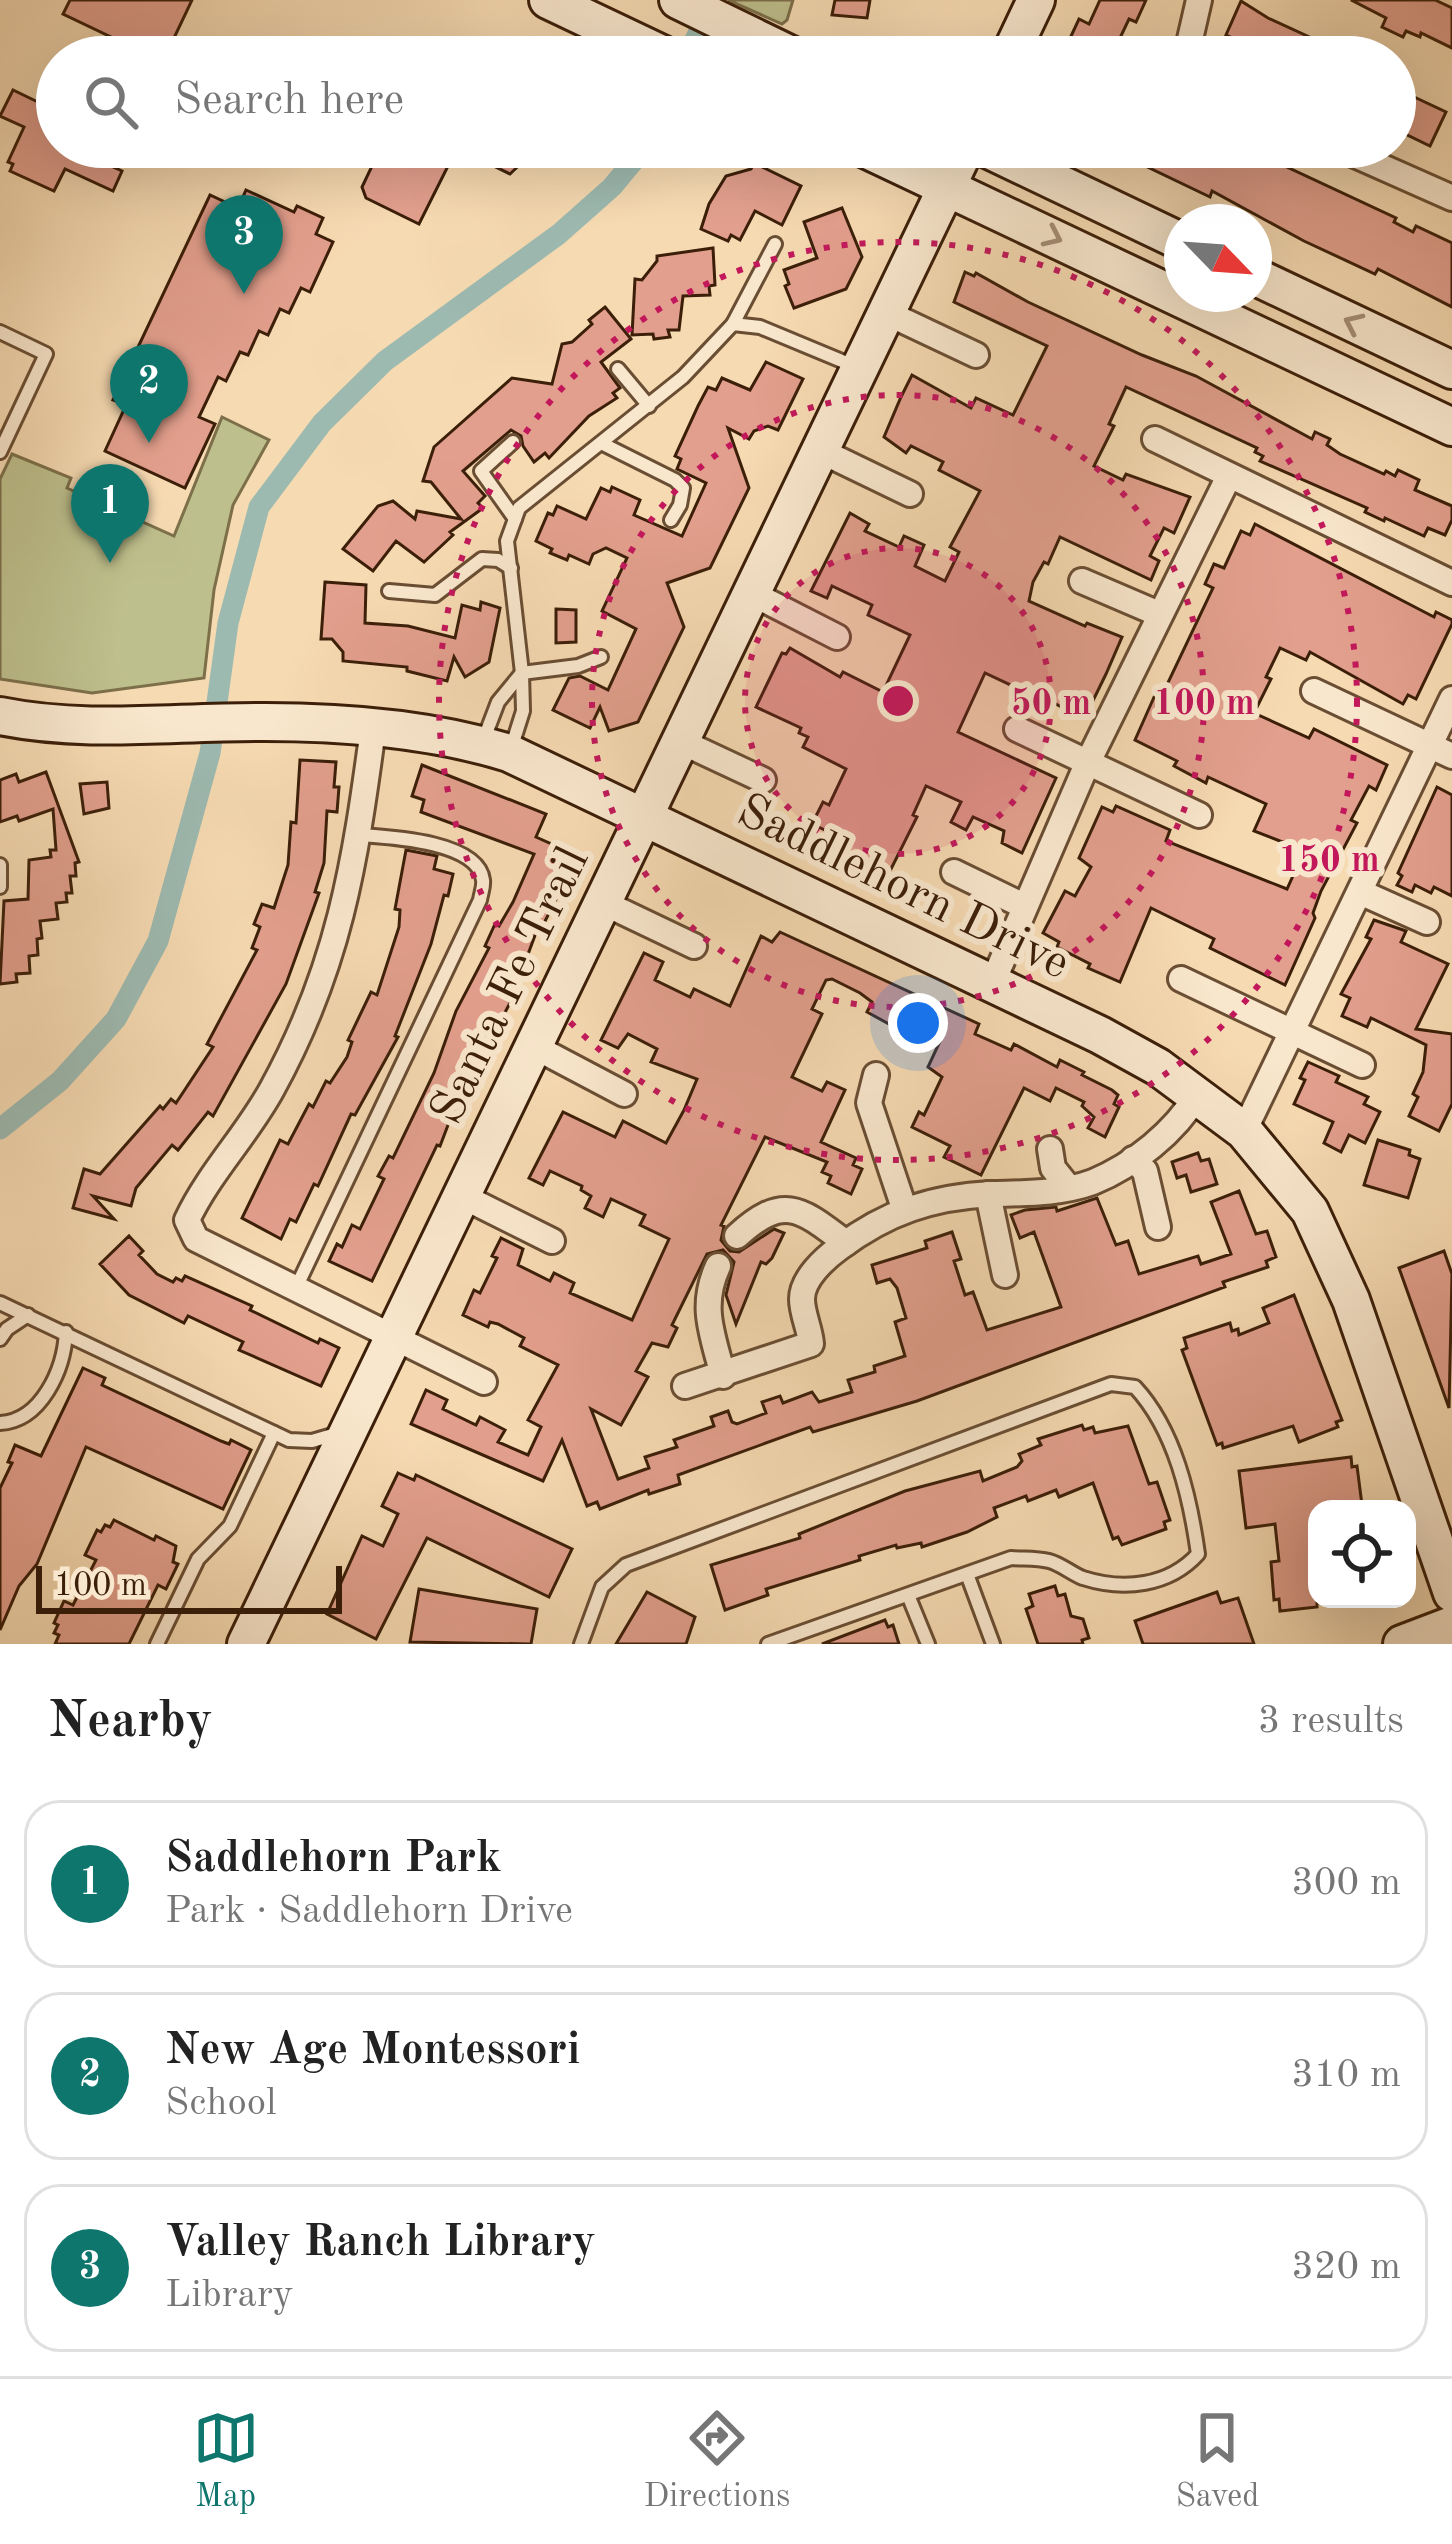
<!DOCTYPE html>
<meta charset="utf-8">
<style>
:root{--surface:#fff;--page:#f2f2f2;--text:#222;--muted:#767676;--line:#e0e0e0;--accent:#0f766e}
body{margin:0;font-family:"Old Standard TT",serif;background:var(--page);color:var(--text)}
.controls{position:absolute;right:36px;bottom:36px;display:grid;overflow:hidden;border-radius:24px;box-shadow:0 12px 48px #0002}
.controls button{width:108px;height:108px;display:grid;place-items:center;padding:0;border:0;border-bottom:3px solid var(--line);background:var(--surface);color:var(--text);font:60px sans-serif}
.compass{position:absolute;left:1164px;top:204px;width:108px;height:108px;border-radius:50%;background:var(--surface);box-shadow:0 12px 48px #0002;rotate:115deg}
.scale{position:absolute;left:36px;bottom:30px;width:306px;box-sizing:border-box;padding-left:12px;border:6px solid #3c1f09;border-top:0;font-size:33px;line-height:42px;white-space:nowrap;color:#3c1f09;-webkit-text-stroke:9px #f9e7cd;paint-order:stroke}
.you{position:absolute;left:918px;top:1023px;width:42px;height:42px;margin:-30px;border:9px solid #fff;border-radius:50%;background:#1a73e8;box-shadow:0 0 0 18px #1a73e833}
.badge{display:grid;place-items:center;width:78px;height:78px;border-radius:50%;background:var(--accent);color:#fff;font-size:39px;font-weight:700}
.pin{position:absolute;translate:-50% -99px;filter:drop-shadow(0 3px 6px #0008)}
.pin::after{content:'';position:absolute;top:63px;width:42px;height:36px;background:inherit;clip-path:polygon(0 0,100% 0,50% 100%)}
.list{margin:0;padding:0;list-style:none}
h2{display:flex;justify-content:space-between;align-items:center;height:156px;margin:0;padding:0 48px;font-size:51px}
h2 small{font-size:39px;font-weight:400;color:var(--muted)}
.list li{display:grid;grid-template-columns:78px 1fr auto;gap:36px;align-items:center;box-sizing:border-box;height:168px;margin:0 24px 24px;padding:0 24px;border:3px solid var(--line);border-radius:36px}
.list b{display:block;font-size:45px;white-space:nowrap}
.list p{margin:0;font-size:39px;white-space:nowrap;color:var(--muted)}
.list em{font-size:39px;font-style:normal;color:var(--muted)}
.icon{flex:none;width:66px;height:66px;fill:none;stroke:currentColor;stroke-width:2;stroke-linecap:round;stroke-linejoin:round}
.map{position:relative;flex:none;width:1452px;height:1644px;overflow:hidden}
.search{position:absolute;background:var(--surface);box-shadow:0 12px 48px #0002;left:36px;right:36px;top:36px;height:132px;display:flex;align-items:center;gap:30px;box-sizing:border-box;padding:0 42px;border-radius:66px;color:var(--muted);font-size:45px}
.sheet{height:732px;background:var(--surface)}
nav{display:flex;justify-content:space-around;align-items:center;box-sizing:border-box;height:168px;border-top:3px solid var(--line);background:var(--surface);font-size:33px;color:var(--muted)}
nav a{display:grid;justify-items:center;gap:6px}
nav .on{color:var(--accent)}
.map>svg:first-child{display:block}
</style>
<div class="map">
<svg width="1452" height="1644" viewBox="0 0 1452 1644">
<rect width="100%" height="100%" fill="#f6dab2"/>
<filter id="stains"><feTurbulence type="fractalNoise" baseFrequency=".00167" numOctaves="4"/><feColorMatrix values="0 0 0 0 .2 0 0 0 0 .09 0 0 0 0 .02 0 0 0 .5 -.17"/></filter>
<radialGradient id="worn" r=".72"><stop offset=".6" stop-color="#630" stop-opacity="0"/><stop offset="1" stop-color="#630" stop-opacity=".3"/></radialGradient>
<g fill="#bdbf8c" stroke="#7c6f4a" stroke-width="3">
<polygon points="728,0 793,0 787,20 782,24"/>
<polygon points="222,417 269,440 233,505 214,590 204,678 92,693 0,679 0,479 12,454 71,478 67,488 174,536"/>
</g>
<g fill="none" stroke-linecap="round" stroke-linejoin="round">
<g stroke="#9dbab1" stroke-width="21">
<polyline points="687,57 711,6"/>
<polyline points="0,1129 60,1081 116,1019 158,941 210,753 228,623 259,507 322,423 385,361 559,234 612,187 645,147"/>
</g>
</g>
<g fill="#e29f8d" stroke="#3c1f09" stroke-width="3">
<polygon points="70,0 192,0 165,57 153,57 63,14"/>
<polygon points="835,0 870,0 867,18 832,15"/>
<polygon points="1100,0 1146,0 1136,22 1129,19 1111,57 1084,57 1065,49 1079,19 1089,24"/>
<polygon points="1351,0 1435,0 1452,8 1452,48 1421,33 1420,37 1406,31 1403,37 1382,27 1386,18"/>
<polygon points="1241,1 1268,18 1353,57 1275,57 1260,50 1254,57 1237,49 1241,42 1226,35"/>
<polygon points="57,66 57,147 119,147 111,166 122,171 113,191 65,169 54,191 10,171 13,164 8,162 24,127 0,116 13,90 40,103"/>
<polygon points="1395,88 1446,112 1430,146 1395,129"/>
<polygon points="381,147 538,147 510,174 457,148 419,224 366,198 362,187"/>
<polygon points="1141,147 1244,147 1396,218 1394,222 1413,232 1416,226 1452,243 1452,307 1378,269 1375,274 1304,241 1212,191 1210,197 1135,161"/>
<polygon points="754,163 801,186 782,225 755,211 740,240 731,235 728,241 701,229 709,204 726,176 751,169"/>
<polygon points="246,190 294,212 297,206 323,218 316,234 333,242 310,292 301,288 289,313 280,309 268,335 259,331 248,355 240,352 226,381 218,377 199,417 215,424 185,488 105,451 126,405 113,400 210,195 238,208"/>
<polygon points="842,208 862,257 846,289 794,308 785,286 789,284 784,270 817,258 804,222"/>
<polygon points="713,248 715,285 709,286 710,295 683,296 679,330 668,330 670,337 654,339 653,334 632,335 635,279 642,280 657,261 657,256"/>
<polygon points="965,272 974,276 976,273 1028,302 1142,355 1196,376 1312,439 1315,432 1330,439 1327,445 1340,454 1384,474 1386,471 1395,476 1398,470 1419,480 1415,490 1452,506 1452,520 1445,535 1428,528 1424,536 1385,518 1384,521 1365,512 1367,508 1260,461 1263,456 1255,452 1257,448 1126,387 1109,424 1114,426 1094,466 1123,480 1126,474 1190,497 1174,533 1164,528 1150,556 1159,561 1151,580 1060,537 1048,564 1044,562 1033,582 1029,601 1085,626 1087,623 1122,637 1106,674 1086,715 1074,709 1072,713 1022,685 1019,689 985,673 958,732 1056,778 1022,853 1002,843 1004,831 973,817 966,830 951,822 961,802 926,786 913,815 917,817 890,871 825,840 829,832 812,824 823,802 829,805 846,769 803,747 808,737 799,733 801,728 756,707 782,653 786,654 790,648 840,677 843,672 883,692 910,635 868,615 872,605 832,586 827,598 811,591 850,513 869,524 865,531 899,547 904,536 924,545 915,566 945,581 959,552 950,547 980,491 939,470 943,462 911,446 906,453 884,437 901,397 912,375 971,408 976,398 1013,415 1047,346 954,302"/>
<polygon points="605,307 631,339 601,362 620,388 613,393 617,398 589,416 549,458 545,453 534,462 523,446 521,436 511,430 463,471 485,496 478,503 483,508 450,532 453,535 424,562 396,541 373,571 343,549 378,506 393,501 415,519 417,511 461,519 431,482 423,481 434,447 512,378 552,384 562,344 572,342 592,324 589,320"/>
<polygon points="766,362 803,379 778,430 768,426 754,431 749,439 728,428 749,488 710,568 667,583 684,627 638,722 609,731 600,707 590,728 553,710 569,678 580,676 608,690 636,629 602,611 627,558 606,548 593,554 589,564 569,555 567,560 550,553 552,549 536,541 548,513 553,515 557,506 586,519 601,488 610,492 612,487 640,500 634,515 682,536 706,483 677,469 681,459 675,456 698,406 708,387 716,390 722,378 750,390"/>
<polygon points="1255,524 1434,617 1436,612 1452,620 1452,624 1416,699 1408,695 1403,704 1310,652 1306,660 1280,648 1266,677 1271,679 1254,713 1309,738 1314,729 1387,765 1376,790 1369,786 1351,820 1357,823 1321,891 1313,913 1315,918 1285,985 1210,948 1214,939 1151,908 1120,982 1088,968 1090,964 1057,947 1059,942 1043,933 1065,891 1075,896 1091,867 1079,858 1102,807 1113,812 1116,806 1170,830 1166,841 1287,889 1301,858 1303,850 1254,831 1266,804 1208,777 1206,783 1174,766 1177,761 1135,740 1159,686 1165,689 1213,588 1205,584 1214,564 1224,568 1241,531 1250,535"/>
<polygon points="325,582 366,585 365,623 408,626 455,638 462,605 480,610 481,602 500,608 489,662 465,677 454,657 447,681 407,671 407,667 343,661 343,652 332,639 321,639"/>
<polygon points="556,609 576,610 576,642 556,643"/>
<polygon points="300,760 336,762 334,787 339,787 337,812 327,811 324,863 315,892 319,893 286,984 213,1116 208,1112 178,1150 172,1145 136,1188 131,1206 93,1196 114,1219 73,1208 84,1169 100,1174 160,1106 163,1109 171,1099 176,1103 213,1047 207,1044 257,950 252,948 260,927 254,924 262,904 274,908 288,865 291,822 296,823"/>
<polygon points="422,765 546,814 536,837 574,854 562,888 540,931 537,930 510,1003 456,1104 440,1146 437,1145 372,1281 329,1261 337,1244 342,1247 352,1225 360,1229 384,1179 378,1176 389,1156 393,1158 434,1073 456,1011 489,948 485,946 495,924 499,926 513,902 534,854 421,812 424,800 412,796"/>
<polygon points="46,772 79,862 75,863 76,876 70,876 72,893 66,893 67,902 56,903 58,919 40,921 42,938 37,939 38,955 29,956 30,973 16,974 17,982 0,984 4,901 28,899 29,860 51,857 50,850 56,850 53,809 19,821 17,816 0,822 0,780 16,774 19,782"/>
<polygon points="107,782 109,808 84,814 80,784"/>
<polygon points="1437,787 1452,795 1452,896 1434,887 1431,893 1415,885 1412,892 1397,885 1402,876 1398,873"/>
<polygon points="406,850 437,856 434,869 453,874 448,896 444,895 431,944 395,1036 398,1037 355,1115 351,1114 318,1186 314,1184 296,1222 290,1219 281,1239 242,1218 280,1140 288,1144 309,1104 313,1107 326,1081 330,1083 347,1057 352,1042 348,1040 371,992 377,995 399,927 400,910 395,909"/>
<polygon points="1374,920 1406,931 1401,942 1448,964 1416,1029 1452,1034 1452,1104 1439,1131 1409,1116 1418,1097 1413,1094 1423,1072 1426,1045 1371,1018 1367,1027 1342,1016 1350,998 1341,994 1371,939 1366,937"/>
<polygon points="780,932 979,1024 975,1034 1011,1050 1014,1044 1057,1067 1060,1060 1084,1072 1082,1075 1112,1090 1118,1095 1114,1104 1119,1107 1105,1137 1088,1128 1094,1117 1082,1106 1084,1102 1056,1088 1050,1101 1024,1088 981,1175 944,1157 950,1146 912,1127 919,1112 924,1115 942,1077 928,1067 942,1037 915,1023 909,1035 867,1012 872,1002 860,993 832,979 826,980 812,1009 822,1014 792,1077 822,1091 827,1082 845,1090 821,1142 856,1158 853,1165 862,1169 851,1194 828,1183 831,1176 822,1172 827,1162 765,1137 721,1225 724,1226 721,1240 730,1251 739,1252 774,1229 784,1233 772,1258 766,1264 761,1262 736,1324 726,1295 734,1262 723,1250 707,1254 672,1325 677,1328 668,1347 652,1343 636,1371 648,1377 621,1425 591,1409 618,1479 649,1468 645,1457 677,1447 674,1440 714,1426 711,1417 728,1411 732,1422 737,1424 766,1413 762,1402 780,1396 783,1403 812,1392 819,1402 852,1392 848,1380 875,1372 874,1366 905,1356 895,1322 906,1318 897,1288 890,1279 877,1283 872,1265 927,1248 925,1241 952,1232 961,1259 954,1261 965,1295 973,1292 987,1330 1061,1307 1034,1232 1020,1238 1011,1215 1025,1210 1056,1207 1057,1211 1097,1198 1116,1245 1128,1241 1139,1274 1198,1256 1201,1264 1231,1254 1211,1202 1239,1191 1256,1234 1267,1231 1276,1257 1266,1261 1268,1267 1223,1282 1225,1287 917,1401 813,1432 810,1427 678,1475 680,1484 649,1494 648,1490 600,1509 597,1502 587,1506 562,1440 543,1481 411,1424 426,1390 447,1400 443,1409 476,1425 480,1417 505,1430 498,1442 528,1455 541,1427 528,1420 558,1365 520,1346 524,1338 498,1324 490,1322 488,1327 463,1315 474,1290 480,1293 497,1258 492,1256 501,1238 523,1249 518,1265 550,1281 554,1273 574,1283 570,1293 632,1320 669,1239 640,1225 645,1215 611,1199 603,1217 585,1208 591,1196 581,1190 582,1186 550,1171 543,1185 529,1178 563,1112 615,1137 623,1121 666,1143 684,1110 697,1079 651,1062 657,1049 628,1034 618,1048 601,1040 644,953 663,962 655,980 690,997 694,989 730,1006 761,936 772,942"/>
<polygon points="1308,1062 1339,1076 1336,1082 1368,1097 1364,1104 1380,1112 1365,1143 1349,1135 1341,1152 1324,1143 1333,1122 1294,1104 1305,1080 1300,1078"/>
<polygon points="1378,1140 1410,1150 1409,1155 1420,1159 1408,1198 1364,1185"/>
<polygon points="1198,1153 1201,1161 1209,1159 1217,1184 1191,1192 1186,1175 1177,1178 1172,1162"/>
<polygon points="129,1236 143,1251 139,1255 157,1274 173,1282 176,1278 182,1281 185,1276 252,1306 250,1310 318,1343 320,1339 339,1348 321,1386 239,1350 243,1342 188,1316 184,1323 129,1295 100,1264"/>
<polygon points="1444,1251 1452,1274 1449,1408 1399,1268"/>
<polygon points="1294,1295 1342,1420 1336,1422 1338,1427 1299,1442 1293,1426 1223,1448 1222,1443 1217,1445 1182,1350 1187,1348 1184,1338 1230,1323 1232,1331 1238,1329 1239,1335 1269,1323 1263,1308"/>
<polygon points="83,1368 105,1378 102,1385 221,1441 229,1444 231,1440 251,1450 223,1509 86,1447 37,1564 19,1586 0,1630 0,1488 12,1463 8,1462 15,1445 41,1456"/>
<polygon points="1082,1425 1084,1430 1093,1427 1095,1433 1128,1426 1149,1484 1157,1482 1170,1520 1164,1522 1166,1529 1122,1545 1118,1537 1113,1539 1093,1483 1059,1497 1056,1490 1028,1501 1026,1496 994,1508 997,1517 967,1532 922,1547 921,1543 897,1548 896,1545 859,1556 860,1560 766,1589 768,1595 725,1610 711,1565 800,1538 799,1534 905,1491 980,1471 983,1481 1017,1467 1022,1461 1019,1454 1041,1445 1038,1439"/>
<polygon points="1351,1457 1352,1467 1357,1466 1362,1505 1355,1506 1356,1509 1317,1509 1317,1607 1280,1611 1279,1599 1274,1600 1271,1562 1279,1561 1275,1524 1246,1528 1239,1471"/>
<polygon points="398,1473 414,1480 416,1475 572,1549 549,1597 427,1538 376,1639 327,1614 362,1536 383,1546 398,1514 382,1506"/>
<polygon points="114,1520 154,1540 156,1536 176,1546 173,1562 178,1564 166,1589 158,1585 129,1644 55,1644 59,1635 54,1633 58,1625 54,1623 64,1601 73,1605 96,1560 85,1555 97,1530 101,1532 105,1525 110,1527"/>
<polygon points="1055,1586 1058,1596 1065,1594 1071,1616 1083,1619 1089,1638 1082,1640 1083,1644 1038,1644 1026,1609 1033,1606 1029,1594"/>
<polygon points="419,1589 537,1609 531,1644 410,1642"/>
<polygon points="647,1592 695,1617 686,1644 616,1644"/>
<polygon points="1217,1592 1221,1603 1238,1598 1254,1644 1143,1644 1135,1621"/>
<polygon points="885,1620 888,1627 893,1625 899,1644 822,1644"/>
</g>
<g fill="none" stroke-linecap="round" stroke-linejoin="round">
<defs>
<g id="lane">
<polyline points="733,324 775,244"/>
<polyline points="0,332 46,354 0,452"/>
<polyline points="618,369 649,406"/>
<polyline points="513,442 481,471 515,519"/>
<polyline points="601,443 675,480 683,488 680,505 671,520"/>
<polyline points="389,591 435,595 482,559 498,560 511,568"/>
<polyline points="522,673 578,666 601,657"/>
<polyline points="482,744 498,702 521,674"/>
<polyline points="511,749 523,711 522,673 507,541 519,508 683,377 733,324 760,327 854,366"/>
<polyline points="0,865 0,887"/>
<path d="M 295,1290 L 480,900 C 481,893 484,887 483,880 C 478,841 389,837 359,835"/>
<polyline points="0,1303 289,1440 312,1441 336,1434"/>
<polyline points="0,1339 7,1329 28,1315"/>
<path d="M 0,1423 C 41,1421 64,1370 66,1332"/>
<polyline points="967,1574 993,1644"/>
<polyline points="908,1595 928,1644"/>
<polyline points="157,1644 198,1559 230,1526 274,1433"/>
<path d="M 581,1644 L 602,1587 L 626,1565 L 1111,1384 L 1135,1387 C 1175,1430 1190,1497 1198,1554 C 1169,1586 1124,1591 1083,1578 C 1072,1574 1061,1564 1049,1561 C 1037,1558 1023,1559 1011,1558 L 768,1644"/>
</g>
<g id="street">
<polyline points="1191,57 1188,48 1199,0"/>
<polyline points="1337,147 1452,198"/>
<polyline points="887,313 976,355"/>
<polyline points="1155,439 1452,583"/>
<polyline points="821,451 910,494"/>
<polyline points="1082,581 1159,614"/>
<polyline points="753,594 837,637"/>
<polyline points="1314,691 1452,756"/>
<path d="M 373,729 C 355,864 339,967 272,1089 C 247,1135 209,1173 187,1220 L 196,1239 L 484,1382"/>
<polyline points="1017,729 1199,815"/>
<polyline points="682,742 763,780"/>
<polyline points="954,872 1024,906"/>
<polyline points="1360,892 1427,922"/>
<polyline points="604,903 694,946"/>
<polyline points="1181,979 1362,1065"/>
<polyline points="992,984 1087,764 1229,476"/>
<polyline points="535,1047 624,1094"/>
<polyline points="876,1075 869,1103 904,1208"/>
<polyline points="1244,1131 1452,699"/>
<polyline points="1050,1149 1053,1168 1069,1188"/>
<polyline points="1133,1159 1145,1171 1158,1227"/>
<polyline points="988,1194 1005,1275"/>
<polyline points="464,1197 552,1241"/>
<path d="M 737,1236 C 784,1193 801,1209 846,1243"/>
<path d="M 718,1266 C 699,1307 713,1335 723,1376"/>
<path d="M 685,1386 L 811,1344 C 810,1329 802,1314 802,1299 C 802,1279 824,1259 839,1248 C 887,1212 932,1197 992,1194 C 1026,1193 1060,1194 1093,1182 C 1134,1165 1175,1132 1197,1095"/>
</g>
<g id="secondary">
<polyline points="548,0 668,57"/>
<polyline points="678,0 795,57"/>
<polyline points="1009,57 1036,0"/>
<polyline points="861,147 1452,427"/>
<polyline points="983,147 1182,242"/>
<polyline points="1254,276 1452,370"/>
<path d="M 0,716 C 89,734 175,721 265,722 C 346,722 432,729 509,753 L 1100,1035 L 1158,1067 L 1244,1131 L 1310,1211 L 1351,1300 L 1452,1593"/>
<polyline points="246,1644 966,147"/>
<polyline points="1402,1644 1452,1625"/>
</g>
</defs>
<use href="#lane" stroke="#6a4e33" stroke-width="18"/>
<use href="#street" stroke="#6a4e33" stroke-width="30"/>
<use href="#secondary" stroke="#3c1f09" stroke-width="42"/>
<use href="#lane" stroke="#f9e7cd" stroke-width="12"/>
<use href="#street" stroke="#f9e7cd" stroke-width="24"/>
<use href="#secondary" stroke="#f9e7cd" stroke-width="36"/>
</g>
<defs><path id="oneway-chevron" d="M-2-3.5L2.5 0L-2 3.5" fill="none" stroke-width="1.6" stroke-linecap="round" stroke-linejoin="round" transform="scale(3)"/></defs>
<g stroke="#a48d75">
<use href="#oneway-chevron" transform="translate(1053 237) rotate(25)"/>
<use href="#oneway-chevron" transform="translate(1353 323) rotate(-155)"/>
</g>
<circle cx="898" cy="701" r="153" fill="#c2185b" fill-opacity=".12"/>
<g fill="none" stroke="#c2185b" stroke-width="6" stroke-dasharray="6 12">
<circle cx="898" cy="701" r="153"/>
<circle cx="898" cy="701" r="306"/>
<circle cx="898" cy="701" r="459"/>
</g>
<g text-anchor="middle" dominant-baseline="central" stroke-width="12" stroke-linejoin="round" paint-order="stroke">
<g font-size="48" fill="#3c1f09" stroke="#f9e7cd">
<text transform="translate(903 888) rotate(26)">Saddlehorn Drive</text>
<text transform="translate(511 986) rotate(-64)">Santa Fe Trail</text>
</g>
</g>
<circle cx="898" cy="701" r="18" fill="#c2185b" stroke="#f9e7cd" stroke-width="6"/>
<g font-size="36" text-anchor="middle" font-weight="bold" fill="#c2185b" stroke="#f9e7cd" stroke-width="12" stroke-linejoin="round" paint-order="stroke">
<text x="1051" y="714">50 m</text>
<text x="1204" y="714">100 m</text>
<text x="1329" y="871">150 m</text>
</g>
<rect width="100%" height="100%" filter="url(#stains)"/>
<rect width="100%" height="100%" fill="url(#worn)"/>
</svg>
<div class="controls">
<button><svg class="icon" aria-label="locate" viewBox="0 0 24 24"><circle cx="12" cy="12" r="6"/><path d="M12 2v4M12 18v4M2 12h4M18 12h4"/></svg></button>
</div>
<svg class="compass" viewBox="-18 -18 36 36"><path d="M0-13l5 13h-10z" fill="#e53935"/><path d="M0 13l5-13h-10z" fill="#767676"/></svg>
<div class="scale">100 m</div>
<div class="you"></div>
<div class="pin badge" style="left:110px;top:563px">1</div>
<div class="pin badge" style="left:149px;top:443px">2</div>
<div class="pin badge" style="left:244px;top:294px">3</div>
<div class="search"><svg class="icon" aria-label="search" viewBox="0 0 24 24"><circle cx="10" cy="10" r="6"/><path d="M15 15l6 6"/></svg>Search here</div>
</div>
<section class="sheet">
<h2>Nearby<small>3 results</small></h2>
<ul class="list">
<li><span class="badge">1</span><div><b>Saddlehorn Park</b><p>Park · Saddlehorn Drive</p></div><em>300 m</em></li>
<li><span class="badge">2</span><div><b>New Age Montessori</b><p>School</p></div><em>310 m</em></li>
<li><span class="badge">3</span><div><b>Valley Ranch Library</b><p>Library</p></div><em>320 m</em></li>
</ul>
</section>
<nav>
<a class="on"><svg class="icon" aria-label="map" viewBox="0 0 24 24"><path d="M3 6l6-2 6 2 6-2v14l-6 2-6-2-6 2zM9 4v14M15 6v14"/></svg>Map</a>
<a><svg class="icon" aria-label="directions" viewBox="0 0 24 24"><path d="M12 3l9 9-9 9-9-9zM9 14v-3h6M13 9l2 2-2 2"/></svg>Directions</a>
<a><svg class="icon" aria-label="saved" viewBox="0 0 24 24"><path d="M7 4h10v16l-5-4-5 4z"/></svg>Saved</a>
</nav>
